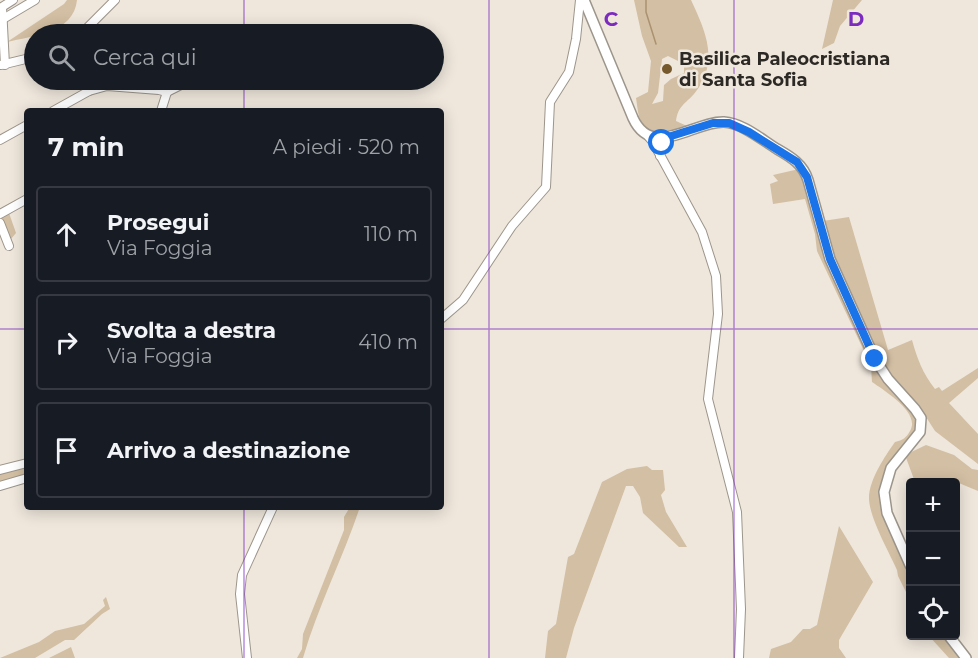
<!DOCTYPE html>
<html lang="it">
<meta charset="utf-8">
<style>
:root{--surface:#171b24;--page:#20242c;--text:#f1f3f6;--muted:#9ea1a6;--line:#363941}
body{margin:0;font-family:Montserrat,sans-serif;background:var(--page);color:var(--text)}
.controls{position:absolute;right:18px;bottom:18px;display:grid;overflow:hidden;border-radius:6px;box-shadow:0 3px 15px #0003}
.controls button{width:54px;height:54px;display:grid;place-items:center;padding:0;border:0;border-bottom:2px solid var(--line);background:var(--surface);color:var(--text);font:30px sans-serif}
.stop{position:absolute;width:18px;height:18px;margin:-14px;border:4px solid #1a73e8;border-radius:50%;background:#fff}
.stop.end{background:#1a73e8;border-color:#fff;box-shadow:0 2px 6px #0008}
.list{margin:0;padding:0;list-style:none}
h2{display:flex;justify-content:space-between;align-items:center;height:78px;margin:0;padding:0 24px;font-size:26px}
h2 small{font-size:20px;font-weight:400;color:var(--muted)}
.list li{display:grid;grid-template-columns:39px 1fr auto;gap:18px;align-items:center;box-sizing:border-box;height:96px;margin:0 12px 12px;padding:0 12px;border:2px solid var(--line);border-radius:6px}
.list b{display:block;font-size:22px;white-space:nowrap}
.list p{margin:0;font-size:20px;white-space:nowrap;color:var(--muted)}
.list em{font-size:20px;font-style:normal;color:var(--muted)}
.icon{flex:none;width:33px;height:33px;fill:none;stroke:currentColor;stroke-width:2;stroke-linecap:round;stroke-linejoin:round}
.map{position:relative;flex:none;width:978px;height:658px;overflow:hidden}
.search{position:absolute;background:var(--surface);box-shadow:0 3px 15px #0003;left:24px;top:24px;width:420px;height:66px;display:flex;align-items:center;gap:15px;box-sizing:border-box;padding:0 21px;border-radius:33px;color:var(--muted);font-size:22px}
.panel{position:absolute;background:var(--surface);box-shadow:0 3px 15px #0003;left:24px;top:108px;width:420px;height:402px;border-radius:6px}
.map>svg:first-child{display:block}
</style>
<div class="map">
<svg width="978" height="658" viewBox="0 0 978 658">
<rect width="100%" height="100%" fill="#efe7dc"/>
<g fill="#d3bfa3" fill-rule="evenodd">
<path d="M 67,0 L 77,0 C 74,33 32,36 7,42 L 64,4 Z"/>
<path d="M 634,0 L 691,0 C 706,32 720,63 694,94 C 685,104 678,106 676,121 L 687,126 L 676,130 L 652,132 C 637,121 639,116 636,98 L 648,92 L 651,61 L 642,36 ZM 668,56 L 684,64 L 684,73 L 671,79 L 664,85 L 663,101 L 652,104 L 658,93 L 662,59 Z"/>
<polygon points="833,0 862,0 840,26 834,43 822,49"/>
<path d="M 799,169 L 807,185 L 864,342 L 918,421 L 917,430 L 886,468 L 879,495 L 882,513 L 910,577 L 910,600 L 898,576 L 897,570 C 889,552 869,517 869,498 C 869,480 885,456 895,442 C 903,440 906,438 910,431 C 921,413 885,391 872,382 L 871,366 L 817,251 L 815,234 L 805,199 L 773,204 L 770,184 L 778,181 L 773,175 Z"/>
<polygon points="9,213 16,233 11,239 1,217"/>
<path d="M 849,217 L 888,350 L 912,340 C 917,358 923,374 935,389 L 939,387 L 942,391 L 978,368 L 978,378 L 949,403 L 978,434 L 978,464 L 935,431 L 919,406 L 889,372 L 873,346 L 833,259 L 823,221 Z"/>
<polygon points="926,445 954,455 972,469 978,470 978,491 954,481 915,482 905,455"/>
<polygon points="27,465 27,475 0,483 0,472"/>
<polygon points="647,466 652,470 663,470 665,490 661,495 666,512 687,547 679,547 643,513 640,497 633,486 626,486 574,628 566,658 545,658 548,631 556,624 568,557 574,554 602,482 627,469"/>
<path d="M 350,507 L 360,507 C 343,558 318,606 303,658 L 297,658 L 302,649 L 303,634 L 344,530 L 344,517 Z"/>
<polygon points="839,526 873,582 839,640 839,648 846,658 769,658 771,649 791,642 803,629 810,629 817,625"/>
<polygon points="106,597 110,609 102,614 74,640 65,640 35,658 0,658 39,642 55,631 84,624 105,606 103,600"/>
<polygon points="929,636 943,636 960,658 949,658"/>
<polygon points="71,647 75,658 49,658"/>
</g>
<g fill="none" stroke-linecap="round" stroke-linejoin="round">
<polyline stroke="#aa9270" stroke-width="1.5" points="646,0 646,12 656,44"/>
<defs>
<g id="minor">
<polyline points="3,19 35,0"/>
<polyline points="81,34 115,0"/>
<polyline points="1,65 34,57"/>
<polyline points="5,65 2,7 13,0"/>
<polyline points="82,80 89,91"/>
<polyline points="167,92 181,85"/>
<polyline points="53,111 89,91 107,86 159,90 167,92"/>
<polyline points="161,111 167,92"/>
<polyline points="647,135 653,142 702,232 716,276 718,314 708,399 737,512 741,609 739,658"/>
<polyline points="0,140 27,125"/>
<polyline points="660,156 662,144 668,137"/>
<polyline points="0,214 27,199"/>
<polyline points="0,223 9,246"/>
<polyline points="441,319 463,300 512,226 546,187 550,102 569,72 576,39 580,0"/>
<polyline points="0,470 27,463"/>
<polyline points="0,486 27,478"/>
<polyline points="247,658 240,594 242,575 273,507"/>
</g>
<g id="major">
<path d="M 584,0 L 633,118 C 652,160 694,121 724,122 C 742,123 761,139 777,149 C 791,157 803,164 808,180 L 830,259 L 875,359 L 888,379 L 915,409 L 921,418 L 920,432 L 891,468 L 884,492 L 887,513 L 910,565"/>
<polyline points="949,636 966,658"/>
</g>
</defs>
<use href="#minor" stroke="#9c958b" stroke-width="10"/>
<use href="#major" stroke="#9c958b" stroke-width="12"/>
<use href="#minor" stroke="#fff" stroke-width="8"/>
<use href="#major" stroke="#fff" stroke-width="9"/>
</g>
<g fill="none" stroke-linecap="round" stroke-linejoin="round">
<polyline stroke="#1a73e8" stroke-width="8" points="662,143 662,146 668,137 713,123 729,123 749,132 797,162 807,177 830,259 875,359"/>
</g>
<path fill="none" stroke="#7b2cbf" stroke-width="1.5" stroke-opacity="0.55" d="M 244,0 L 244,34M 489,0 L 489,658M 734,0 L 734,658M 244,80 L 244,111M 0,329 L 27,329M 441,329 L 978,329M 244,507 L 244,658"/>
<circle fill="#76592c" stroke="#efe7dc" stroke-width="2" cx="667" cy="69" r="6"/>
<g text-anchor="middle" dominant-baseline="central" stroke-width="5" stroke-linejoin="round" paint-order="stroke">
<g font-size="18" font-weight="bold" fill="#2c2925" stroke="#efe7dc" text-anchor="start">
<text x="679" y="59">Basilica Paleocristiana<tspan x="679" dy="21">di Santa Sofia</tspan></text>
</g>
</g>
<g font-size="20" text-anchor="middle" font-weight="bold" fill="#7b2cbf" stroke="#efe7dc" stroke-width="5" stroke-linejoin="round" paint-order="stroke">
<text x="611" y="26">C</text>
<text x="856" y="26">D</text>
</g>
</svg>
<div class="controls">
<button>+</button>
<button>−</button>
<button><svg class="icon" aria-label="locate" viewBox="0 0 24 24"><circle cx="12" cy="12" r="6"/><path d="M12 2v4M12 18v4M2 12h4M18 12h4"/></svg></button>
</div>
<div class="stop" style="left:662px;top:143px"></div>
<div class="stop end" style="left:875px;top:359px"></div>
<div class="search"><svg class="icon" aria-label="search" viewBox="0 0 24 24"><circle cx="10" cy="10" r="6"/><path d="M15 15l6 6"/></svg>Cerca qui</div>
<section class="panel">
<h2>7 min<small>A piedi · 520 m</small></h2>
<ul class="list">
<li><svg class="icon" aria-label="ahead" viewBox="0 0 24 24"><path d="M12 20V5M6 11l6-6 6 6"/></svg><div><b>Prosegui</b><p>Via Foggia</p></div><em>110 m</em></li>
<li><svg class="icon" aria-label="right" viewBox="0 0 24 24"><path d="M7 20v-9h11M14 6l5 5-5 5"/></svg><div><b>Svolta a destra</b><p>Via Foggia</p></div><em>410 m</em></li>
<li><svg class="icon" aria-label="arrive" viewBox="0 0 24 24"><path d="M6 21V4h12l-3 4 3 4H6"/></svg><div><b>Arrivo a destinazione</b></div></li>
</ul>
</section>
</div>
